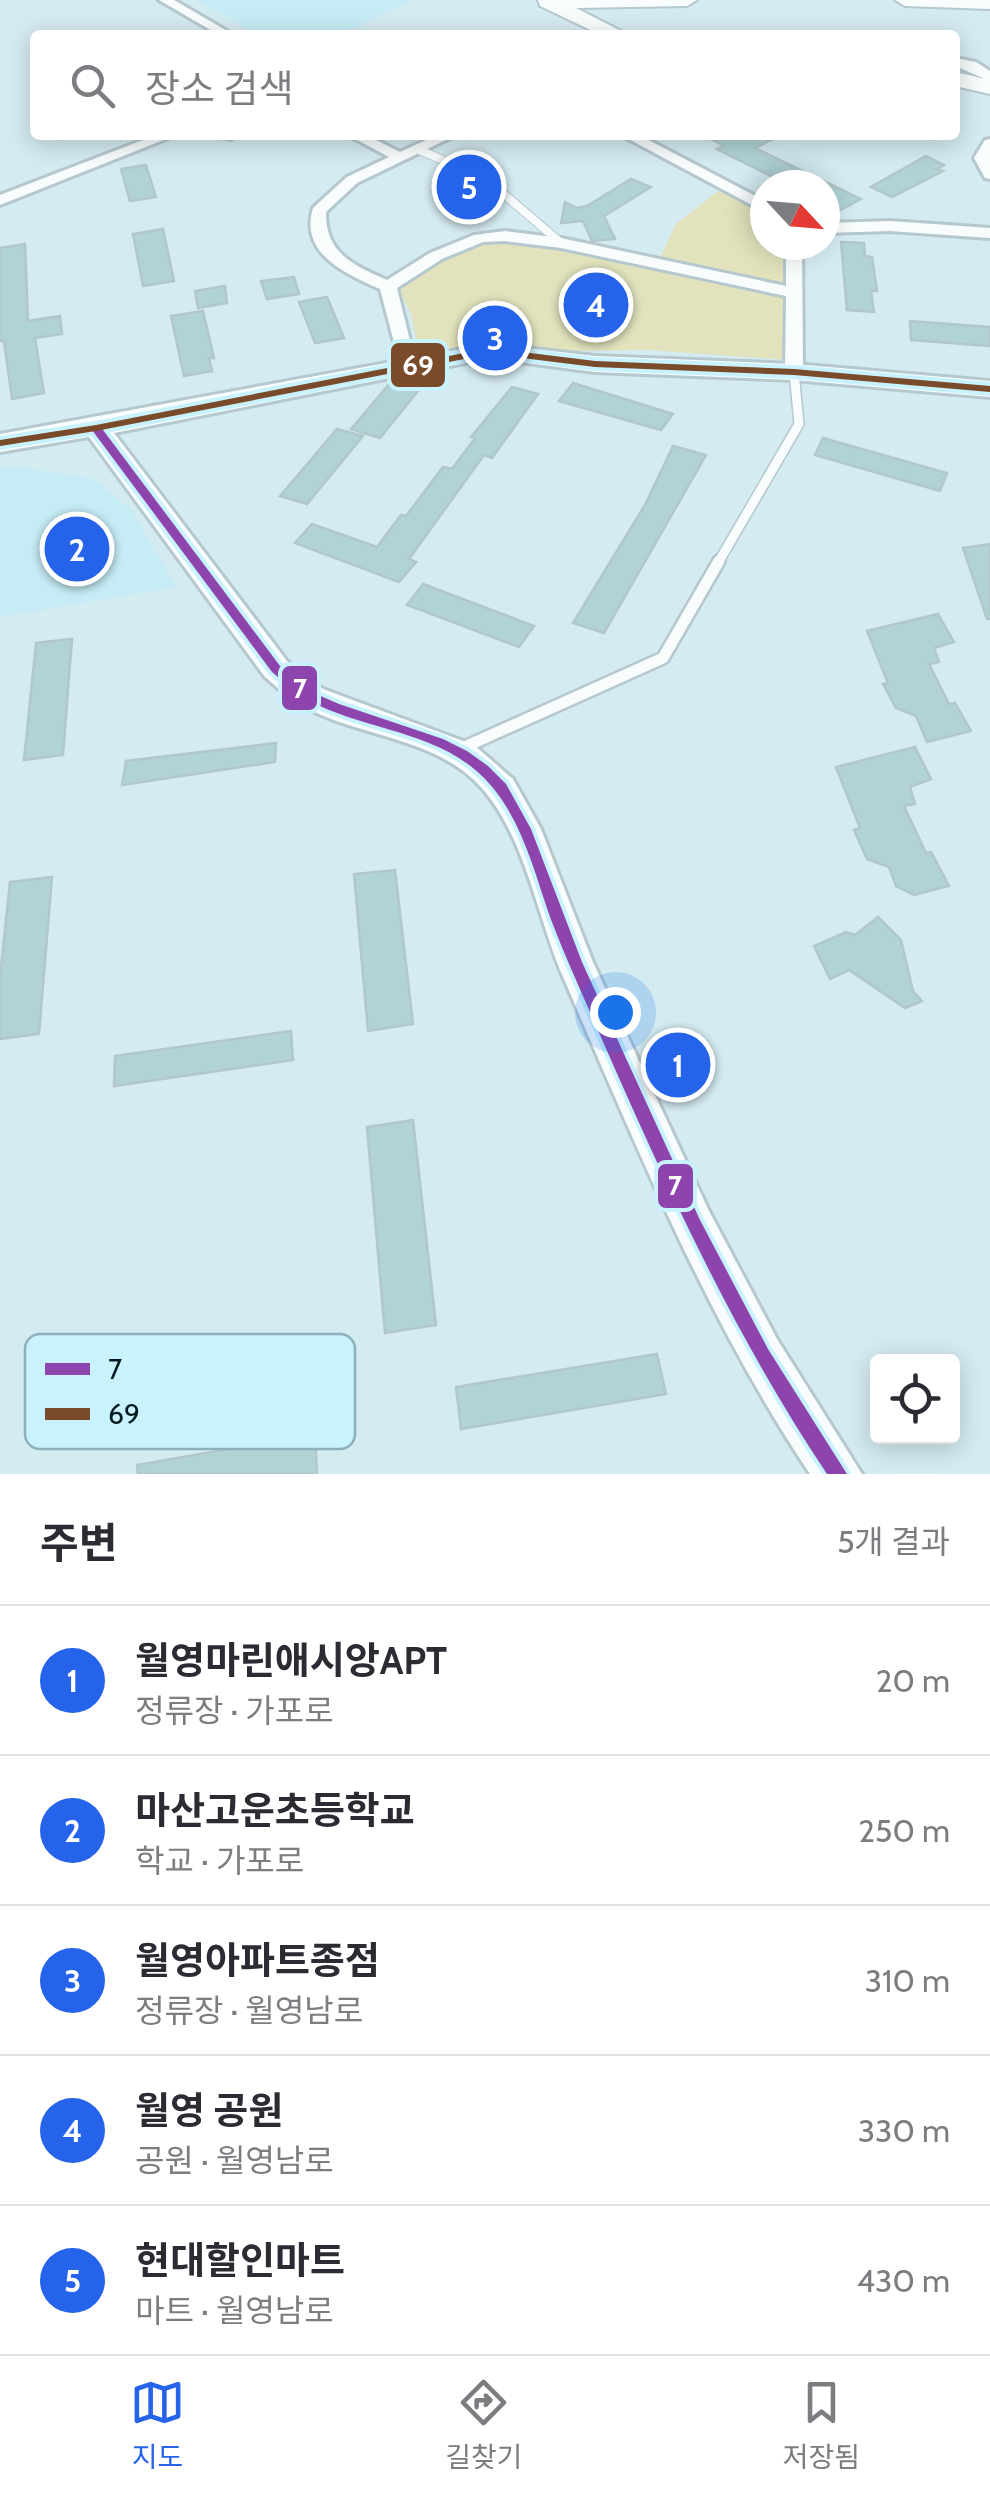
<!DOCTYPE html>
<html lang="ko">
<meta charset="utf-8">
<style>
:root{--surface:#fff;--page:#f2f2f3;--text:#2b2b33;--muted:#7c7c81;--line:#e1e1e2;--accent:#2563eb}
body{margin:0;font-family:Cabin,"Noto Sans KR",sans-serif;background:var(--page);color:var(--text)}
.controls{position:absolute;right:30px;bottom:30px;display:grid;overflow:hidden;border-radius:10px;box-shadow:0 5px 25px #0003}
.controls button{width:90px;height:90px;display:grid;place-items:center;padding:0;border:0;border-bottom:2px solid var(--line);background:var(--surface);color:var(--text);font:50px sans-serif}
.compass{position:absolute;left:750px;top:170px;width:90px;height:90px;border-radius:50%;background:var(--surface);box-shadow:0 5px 25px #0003;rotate:116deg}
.you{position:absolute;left:615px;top:1012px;width:35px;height:35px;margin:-25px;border:8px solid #fff;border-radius:50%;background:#1a73e8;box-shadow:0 0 0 15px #1a73e833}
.badge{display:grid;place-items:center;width:65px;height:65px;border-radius:50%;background:var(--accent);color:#fff;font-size:32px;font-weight:700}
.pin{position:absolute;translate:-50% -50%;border:5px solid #fff;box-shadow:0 2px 10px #0006}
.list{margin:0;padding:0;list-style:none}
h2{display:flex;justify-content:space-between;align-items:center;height:130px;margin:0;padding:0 40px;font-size:42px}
h2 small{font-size:32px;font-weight:400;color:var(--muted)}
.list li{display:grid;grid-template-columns:65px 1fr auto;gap:30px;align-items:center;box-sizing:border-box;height:150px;padding:0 40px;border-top:2px solid var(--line)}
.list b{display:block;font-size:38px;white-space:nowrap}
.list p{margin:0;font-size:32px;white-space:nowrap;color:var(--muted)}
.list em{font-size:32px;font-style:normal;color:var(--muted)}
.icon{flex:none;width:55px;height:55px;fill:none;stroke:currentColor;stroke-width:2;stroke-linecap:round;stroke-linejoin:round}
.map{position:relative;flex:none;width:990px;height:1474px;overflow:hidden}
.search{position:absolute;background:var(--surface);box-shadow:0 5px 25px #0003;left:30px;right:30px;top:30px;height:110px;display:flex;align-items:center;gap:25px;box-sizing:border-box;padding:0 35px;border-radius:10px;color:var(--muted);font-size:38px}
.sheet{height:880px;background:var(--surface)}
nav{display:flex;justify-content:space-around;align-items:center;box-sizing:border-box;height:140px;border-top:2px solid var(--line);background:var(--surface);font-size:28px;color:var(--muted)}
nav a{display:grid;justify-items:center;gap:5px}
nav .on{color:var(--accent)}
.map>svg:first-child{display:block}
</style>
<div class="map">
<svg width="990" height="1474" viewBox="0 0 990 1474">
<rect width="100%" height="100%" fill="#d4ebf1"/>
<g fill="#c6ecf6">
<polygon points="196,0 411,0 339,35 259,35"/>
<polygon points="15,466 94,479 132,511 176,587 0,617 0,469"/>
</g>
<g fill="#e2e3bd">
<polygon points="718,191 765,211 765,245 789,245 790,289 659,260 676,224"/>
<path d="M 518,240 L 652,262 L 786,295 L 789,360 L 648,350 L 419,353 L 411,314 L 398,288 C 441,258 464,241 518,240 Z"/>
</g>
<g fill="#b1d3d6" stroke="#b2c7ca" stroke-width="2.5">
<polygon points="703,135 781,135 755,148 861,199 840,210 825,203 825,185 789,185 717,149 724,146"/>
<polygon points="926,156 944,165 937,169 943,171 892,197 871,187"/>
<polygon points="146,165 156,197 130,201 121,169"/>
<polygon points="631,179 651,187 604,216 615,239 592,241 583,221 561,223 565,202 577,208 587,206"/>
<polygon points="163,229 174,281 143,286 133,234"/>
<polygon points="841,242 864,243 865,256 872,257 877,291 871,291 874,312 847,310"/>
<polygon points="25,244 28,321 60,316 62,334 35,338 44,393 12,399 4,341 0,341 0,248"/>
<polygon points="294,277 299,294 267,299 261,281"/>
<polygon points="225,286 227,303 198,308 195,291"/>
<polygon points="327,297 344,338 315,343 299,302"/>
<polygon points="203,311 214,358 209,358 212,371 184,376 171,316"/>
<polygon points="910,321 990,327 990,346 911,340"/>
<polygon points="425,375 430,376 380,438 351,429 391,382"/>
<polygon points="573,383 673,414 661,430 559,401"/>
<polygon points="512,387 538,394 492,458 484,455 409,559 416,562 399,582 295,543 312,524 377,547 401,515 406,516 443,467 452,469 475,438 471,437"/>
<polygon points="337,429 363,436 307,504 280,496"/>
<polygon points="823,438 947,473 940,491 815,455"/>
<polygon points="673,446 706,455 604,633 573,623 646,503"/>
<polygon points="990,544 990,619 987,619 963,548"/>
<polygon points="423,584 534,626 519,647 407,605"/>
<polygon points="938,614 954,642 934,648 939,662 929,664 949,704 955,703 971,731 927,742 916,716 896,708 883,684 888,683 867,631"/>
<polygon points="72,639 63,755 24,760 36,643"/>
<polygon points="276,743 275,762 122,785 126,761"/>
<polygon points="915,747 931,779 910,787 915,804 904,806 926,853 931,852 949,886 914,895 896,886 889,867 867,859 854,830 860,828 836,767"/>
<polygon points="395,870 413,1024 368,1031 354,874"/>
<polygon points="52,877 39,1034 0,1039 0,977 10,882"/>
<polygon points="878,917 901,940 913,991 922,1001 905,1008 849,970 830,979 814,946 846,932 855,935"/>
<polygon points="291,1031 293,1060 114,1086 115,1056"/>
<polygon points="413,1120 436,1325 385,1333 367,1127"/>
<polygon points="657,1354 666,1394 461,1429 456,1387"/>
<polygon points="315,1434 317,1474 138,1474 137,1465"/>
</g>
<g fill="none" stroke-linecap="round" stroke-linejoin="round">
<defs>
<polyline id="lane-far2" points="417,149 485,178 561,243"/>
<polyline id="lane-far1" points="718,563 799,424 794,372"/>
<polyline id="lane" points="460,749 663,658 719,561"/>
<g id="street">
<polygon points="159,0 174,0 234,35 219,35"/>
<polygon points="955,58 976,62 990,71 990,81 955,66"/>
<polygon points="156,135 176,135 0,205 0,195"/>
<polygon points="213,135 238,135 231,139"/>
<path d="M 348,135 L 366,135 L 400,152 L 437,135 L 456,135 L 357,183 L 326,212 C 325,253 353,265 387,280 L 430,253 L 474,235 L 505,231 L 561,238 L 786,286 L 786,245 L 802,245 L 803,372 L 794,377 L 785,372 L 786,296 L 561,248 L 505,241 L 483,242 L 442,259 L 397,288 L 416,365 L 413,369 L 401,369 L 380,289 C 346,274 299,254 313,208 L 347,177 L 389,157 Z"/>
<polygon points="621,135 639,135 765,201 765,212"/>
<polygon points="990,139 990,179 985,178 974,158 985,140"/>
<polygon points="890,221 990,228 990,238 890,231 825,233 825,223"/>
</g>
<path id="secondary" d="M 490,344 L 595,356 L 794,364 L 990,381 L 990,397 L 794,380 L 595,372 L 490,358 L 114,433 L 287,661 L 323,689 L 474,745 L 513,779 L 541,829 L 593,962 L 709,1211 L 777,1339 L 862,1474 L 810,1474 C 707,1320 637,1148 564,979 C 536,916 525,829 474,780 C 427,736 355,736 301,705 C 288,698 277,687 265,677 L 89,437 L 0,452 L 0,434 Z"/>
<g id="primary">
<polygon points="538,0 697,0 687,6 576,8 629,35 601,35 540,6"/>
<polygon points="895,0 990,0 990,9 905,6"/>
<polygon points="955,72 990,80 990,94 955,86"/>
</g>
</defs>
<use href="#lane-far2" stroke="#b4c8ce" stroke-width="10"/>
<use href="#lane-far1" stroke="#b4c8ce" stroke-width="12"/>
<use href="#lane" stroke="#b4c8ce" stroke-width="16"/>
<use href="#street" stroke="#b4c8ce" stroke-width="6"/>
<use href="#secondary" stroke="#b4c8ce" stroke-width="6"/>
<use href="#primary" stroke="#b4c8ce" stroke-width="4"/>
<use href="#lane-far2" stroke="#f9fcfd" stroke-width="8"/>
<use href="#lane-far1" stroke="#f9fcfd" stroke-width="9"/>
<use href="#lane" stroke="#f9fcfd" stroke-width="11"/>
<use href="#street" fill="#f9fcfd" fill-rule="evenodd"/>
<use href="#secondary" fill="#f9fcfd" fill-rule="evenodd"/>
<use href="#primary" fill="#f9fcfd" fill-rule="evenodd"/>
<defs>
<path id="bus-1" d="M 96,425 L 100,426 L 280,666 L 316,694 L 339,704 L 443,739 L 467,751 L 488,766 L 506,784 L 531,829 L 582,962 L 700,1220 L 768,1349 L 847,1474 L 827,1474 C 724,1320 653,1156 579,987 C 569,964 559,941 550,917 C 533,868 520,812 481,775 C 434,730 362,730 308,700 C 295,693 283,681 272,672 L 92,430 L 91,428 Z"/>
<polygon id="bus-2" points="490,348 595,361 794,369 990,386 990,392 794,375 595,367 490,354 96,431 0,446 0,440 96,425"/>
</defs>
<use href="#bus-1" stroke="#c7f2fe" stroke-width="8"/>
<use href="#bus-2" stroke="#c7f2fe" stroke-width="8"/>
<use href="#bus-1" fill="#8e44ad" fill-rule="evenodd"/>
<use href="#bus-2" fill="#7a4b2a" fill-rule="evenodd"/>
</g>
<rect x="25" y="1334" width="330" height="115" rx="15" fill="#c7f2fe" stroke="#8db1bb" stroke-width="2.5"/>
<rect x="45" y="1363" width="45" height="12" fill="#8e44ad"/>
<rect x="45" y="1408" width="45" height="12" fill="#7a4b2a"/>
<g font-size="28" fill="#051a20">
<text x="108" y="1379">7</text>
<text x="108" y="1424">69</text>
</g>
<g stroke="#c7f2fe" stroke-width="4">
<rect x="389" y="341" width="58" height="48" rx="10" fill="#7a4b2a"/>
<rect x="280" y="664" width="39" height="48" rx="10" fill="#8e44ad"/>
<rect x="656" y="1162" width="39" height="48" rx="10" fill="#8e44ad"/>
</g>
<g font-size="28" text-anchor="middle" font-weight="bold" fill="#fff">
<text x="418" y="375">69</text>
<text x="300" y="698">7</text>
<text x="675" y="1195">7</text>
</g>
</svg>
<div class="controls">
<button><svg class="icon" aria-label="locate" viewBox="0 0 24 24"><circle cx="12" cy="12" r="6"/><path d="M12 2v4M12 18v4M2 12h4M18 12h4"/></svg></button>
</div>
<svg class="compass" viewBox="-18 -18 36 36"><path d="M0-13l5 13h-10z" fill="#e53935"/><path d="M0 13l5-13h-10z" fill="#7c7c81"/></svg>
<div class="you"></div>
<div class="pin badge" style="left:678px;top:1065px">1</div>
<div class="pin badge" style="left:77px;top:549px">2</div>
<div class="pin badge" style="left:495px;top:338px">3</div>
<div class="pin badge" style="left:596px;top:305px">4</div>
<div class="pin badge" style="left:469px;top:187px">5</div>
<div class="search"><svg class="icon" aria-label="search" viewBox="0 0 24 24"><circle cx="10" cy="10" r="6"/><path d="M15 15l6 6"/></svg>장소 검색</div>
</div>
<section class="sheet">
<h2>주변<small>5개 결과</small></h2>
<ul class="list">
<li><span class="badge">1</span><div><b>월영마린애시앙APT</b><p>정류장 · 가포로</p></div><em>20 m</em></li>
<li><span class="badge">2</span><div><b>마산고운초등학교</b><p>학교 · 가포로</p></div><em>250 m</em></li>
<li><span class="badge">3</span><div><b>월영아파트종점</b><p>정류장 · 월영남로</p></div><em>310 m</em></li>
<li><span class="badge">4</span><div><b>월영 공원</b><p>공원 · 월영남로</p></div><em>330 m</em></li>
<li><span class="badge">5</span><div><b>현대할인마트</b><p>마트 · 월영남로</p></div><em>430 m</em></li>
</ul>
</section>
<nav>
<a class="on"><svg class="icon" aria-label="map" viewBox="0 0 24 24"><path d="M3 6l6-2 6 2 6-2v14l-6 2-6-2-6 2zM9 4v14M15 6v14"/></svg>지도</a>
<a><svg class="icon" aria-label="directions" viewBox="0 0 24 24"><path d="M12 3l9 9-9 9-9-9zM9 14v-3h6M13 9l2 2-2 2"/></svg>길찾기</a>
<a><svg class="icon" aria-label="saved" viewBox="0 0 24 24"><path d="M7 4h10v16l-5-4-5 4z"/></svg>저장됨</a>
</nav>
